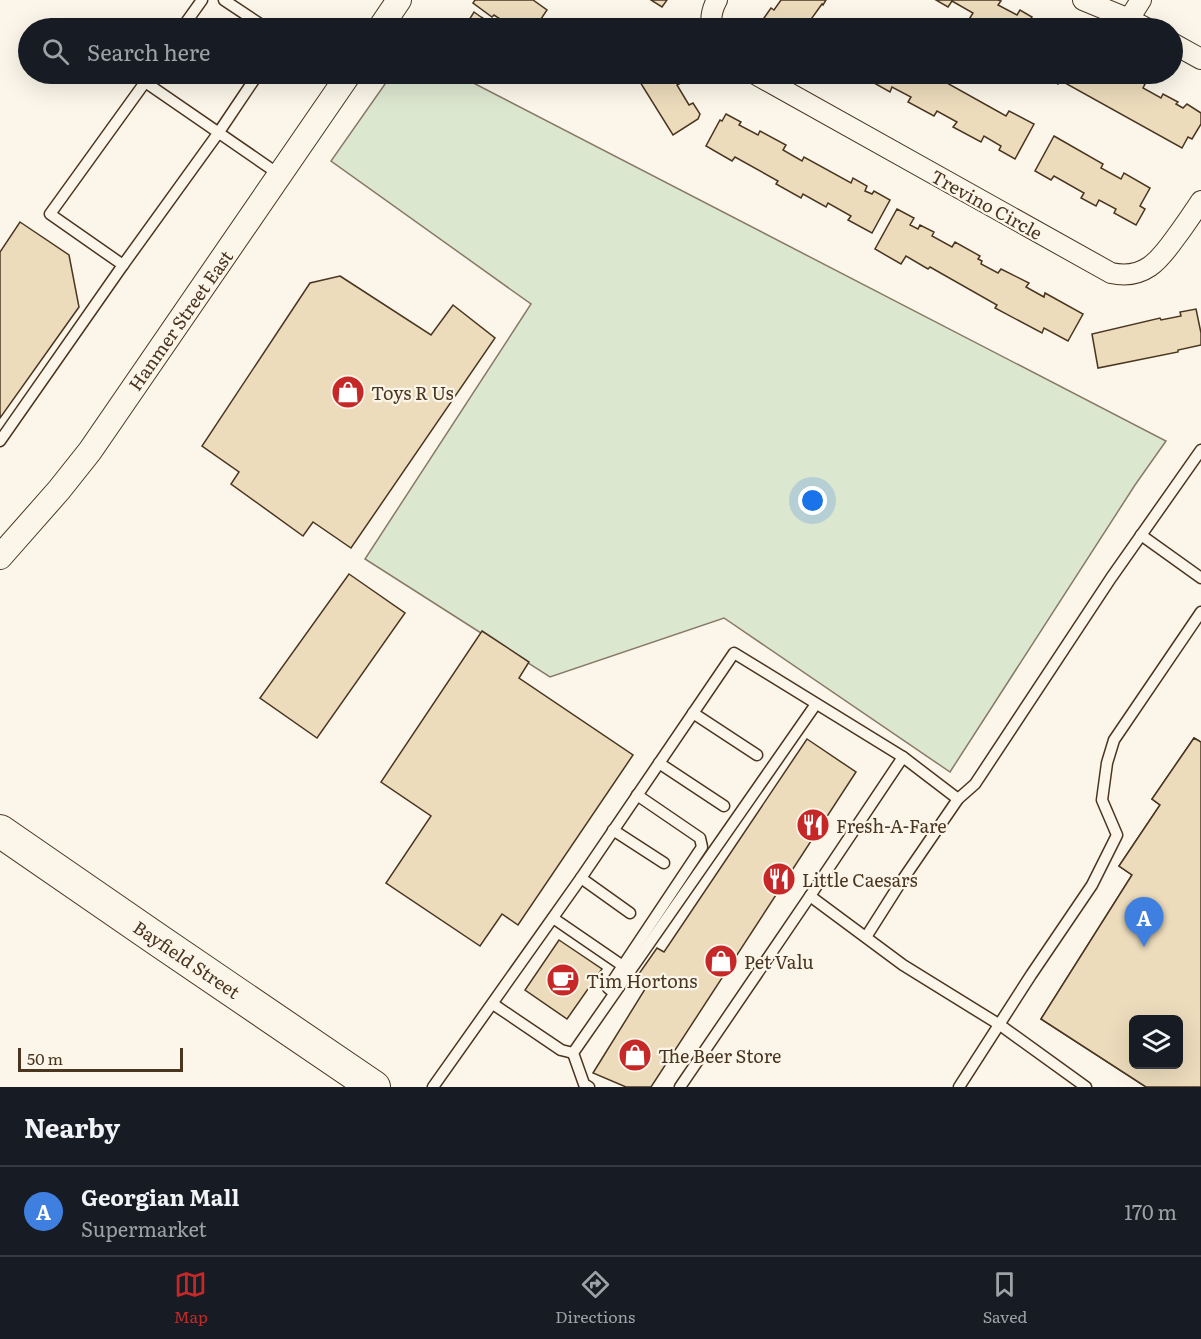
<!DOCTYPE html>
<style>
:root{--surface:#171b24;--page:#20242c;--text:#f1f3f6;--muted:#9ea1a6;--line:#363941;--accent:#c62828}
body{margin:0;font-family:Literata,serif;background:var(--page);color:var(--text)}
.controls{position:absolute;right:18px;bottom:18px;display:grid;overflow:hidden;border-radius:9px;box-shadow:0 6px 24px #0002}
.controls button{width:54px;height:54px;display:grid;place-items:center;padding:0;border:0;border-bottom:2px solid var(--line);background:var(--surface);color:var(--text);font:30px sans-serif}
.scale{position:absolute;left:18px;bottom:15px;width:165px;box-sizing:border-box;padding-left:6px;border:3px solid #4a3520;border-top:0;font-size:16px;line-height:21px;white-space:nowrap;color:#4a3520;-webkit-text-stroke:4px #fbf6e9;paint-order:stroke}
.you{position:absolute;left:813px;top:501px;width:21px;height:21px;margin:-15px;border:4px solid #fff;border-radius:50%;background:#1a73e8;box-shadow:0 0 0 9px #1a73e833}
.badge{display:grid;place-items:center;width:39px;height:39px;border-radius:50%;background:var(--accent);color:#fff;font-size:20px;font-weight:700}
.pin{position:absolute;translate:-50% -50px;filter:drop-shadow(0 2px 3px #0008)}
.pin::after{content:'';position:absolute;top:32px;width:21px;height:18px;background:inherit;clip-path:polygon(0 0,100% 0,50% 100%)}
.list{margin:0;padding:0;list-style:none}
h2{display:flex;justify-content:space-between;align-items:center;height:78px;margin:0;padding:0 24px;font-size:26px}
h2 small{font-size:20px;font-weight:400;color:var(--muted)}
.list li{display:grid;grid-template-columns:39px 1fr auto;gap:18px;align-items:center;box-sizing:border-box;height:90px;padding:0 24px;border-top:2px solid var(--line)}
.list b{display:block;font-size:22px;white-space:nowrap}
.list p{margin:0;font-size:20px;white-space:nowrap;color:var(--muted)}
.list em{font-size:20px;font-style:normal;color:var(--muted)}
.icon{flex:none;width:33px;height:33px;fill:none;stroke:currentColor;stroke-width:2;stroke-linecap:round;stroke-linejoin:round}
.map{position:relative;flex:none;width:1201px;height:1087px;overflow:hidden}
.search{position:absolute;background:var(--surface);box-shadow:0 6px 24px #0002;left:18px;right:18px;top:18px;height:66px;display:flex;align-items:center;gap:15px;box-sizing:border-box;padding:0 21px;border-radius:33px;color:var(--muted);font-size:22px}
.sheet{height:168px;background:var(--surface)}
nav{display:flex;justify-content:space-around;align-items:center;box-sizing:border-box;height:84px;border-top:2px solid var(--line);background:var(--surface);font-size:16px;color:var(--muted)}
nav a{display:grid;justify-items:center;gap:3px}
nav .on{color:var(--accent)}
.map>svg:first-child{display:block}
</style>
<div class="map">
<svg width="1201" height="1087" viewBox="0 0 1201 1087">
<rect width="100%" height="100%" fill="#fbf6e9"/>
<polygon fill="#dce7d0" stroke="#887966" stroke-width="1.5" points="392,74 456,74 1166,441 1135,485 950,772 724,618 550,677 365,559 531,304 331,161"/>
<g fill="#ecdcbc" stroke="#4a3520" stroke-width="1.5" fill-rule="evenodd">
<polygon points="475,0 533,0 547,10 535,28 514,28 494,15 492,17 473,3"/>
<polygon points="651,0 667,0 662,7"/>
<polygon points="781,0 826,0 823,5 822,4 809,22 813,25 810,28 757,28 771,8 774,10"/>
<polygon points="936,0 998,0 1001,1 998,5 1017,15 1020,10 1032,17 1029,21 1041,28 970,28 965,26 973,13 952,1 948,7"/>
<polygon points="474,12 481,17 498,28 456,28 461,22 466,25"/>
<polygon points="848,19 865,28 842,28"/>
<polygon points="635,74 676,74 681,83 677,85 689,105 693,103 700,114 698,119 673,135"/>
<polygon points="865,74 931,74 1006,116 1009,111 1034,124 1015,159 999,150 1001,146 984,136 981,142 953,127 957,122 937,111 934,116 908,102 911,97 892,87 890,92 874,83 876,80"/>
<polygon points="1045,74 1064,74 1058,84 1045,77 1047,74"/>
<polygon points="1070,74 1104,74 1108,76 1110,74 1115,76 1118,74 1129,80 1131,77 1145,84 1143,88 1161,98 1163,94 1178,102 1176,104 1183,108 1187,104 1201,113 1201,124 1192,139 1188,137 1182,148 1065,83"/>
<polygon points="726,114 741,122 739,125 758,135 760,131 786,145 783,150 802,161 804,157 851,183 853,178 867,186 865,191 872,194 874,191 890,200 872,233 848,220 851,216 828,203 826,207 803,194 801,198 776,184 778,181 735,157 732,161 706,146 720,120 722,121"/>
<polygon points="1054,136 1103,164 1101,168 1121,179 1124,173 1150,188 1140,206 1145,209 1136,225 1114,213 1116,209 1099,200 1096,206 1081,198 1084,193 1054,176 1051,180 1035,171"/>
<polygon points="897,209 914,218 910,225 918,229 920,225 934,232 932,236 952,247 955,242 980,256 978,259 982,261 981,264 998,273 1001,269 1029,283 1026,287 1044,297 1045,293 1083,314 1068,341 1044,328 1042,333 995,308 997,305 930,267 928,269 906,256 901,264 875,249"/>
<polygon points="20,222 69,255 79,307 0,418 0,252"/>
<polygon points="340,276 431,335 453,305 495,338 351,548 313,522 303,536 231,484 239,472 202,446 310,283"/>
<polygon points="1196,309 1201,333 1201,345 1178,350 1178,352 1098,368 1092,334 1160,318 1161,320 1181,316 1180,312"/>
<polygon points="349,574 405,613 317,738 260,698"/>
<polygon points="482,631 529,662 519,678 633,755 518,925 502,914 480,946 386,883 431,816 381,782"/>
<path d="M 1194,738 L 1201,742 L 1201,1087 L 1146,1087 L 1041,1019 L 1132,875 L 1119,866 L 1160,805 L 1152,799 ZM 1134,1020 L 1178,1020 L 1178,1064 L 1134,1064 Z"/>
<path d="M 1194,738 L 1201,742 L 1201,1087 L 1146,1087 L 1041,1019 L 1132,875 L 1119,866 L 1160,805 L 1152,799 ZM 1134,1020 L 1178,1020 L 1178,1064 L 1134,1064 Z"/>
<polygon points="807,739 856,772 651,1087 626,1087 593,1073 647,986 636,978 657,948 664,952"/>
<polygon points="559,940 602,969 567,1019 525,990"/>
</g>
<g fill="none" stroke-linecap="round" stroke-linejoin="round">
<defs>
<g id="service">
<polyline points="224,0 266,28"/>
<polyline points="182,28 202,0"/>
<polyline points="151,74 50,214 123,265 219,132 258,74"/>
<polyline points="145,82 280,175"/>
<polyline points="0,441 123,265"/>
<polyline points="1141,535 1201,578"/>
<polyline points="693,713 757,755"/>
<polyline points="903,757 958,799"/>
<polyline points="659,763 724,806"/>
<polyline points="613,830 664,863"/>
<polyline points="581,878 630,913"/>
<polyline points="810,896 903,965 1000,1025 1086,1087"/>
<polyline points="553,918 623,966"/>
<polyline points="866,937 899,885 958,799 975,784 1111,578 1201,450"/>
<polyline points="614,993 608,988 702,847 700,838 637,795"/>
<polyline points="493,1004 561,1050 573,1053"/>
<polyline points="433,1087 581,878 734,653 903,757 810,896 680,1087"/>
<polyline points="589,1087 584,1084 573,1053 816,704"/>
<polyline points="959,1087 1031,975 1092,885 1117,835 1102,800 1107,763 1114,740 1201,612"/>
</g>
<g id="minor">
<polyline points="1083,0 1129,19 1146,28"/>
<polyline points="1129,19 1141,0"/>
<path d="M 712,28 C 710,18 712,9 717,0"/>
<polyline points="1172,43 1201,59"/>
<path d="M 755,74 L 1111,273 C 1144,280 1159,261 1176,237 C 1185,225 1193,213 1201,201"/>
</g>
<g id="tertiary">
<polyline points="380,28 399,0"/>
<polyline points="0,557 59,490 90,451 349,74"/>
</g>
<polyline id="primary" points="0,831 158,940 374,1087"/>
</defs>
<use href="#service" stroke="#4a3520" stroke-width="13"/>
<use href="#minor" stroke="#4a3520" stroke-width="22"/>
<use href="#tertiary" stroke="#4a3520" stroke-width="26"/>
<use href="#primary" stroke="#4a3520" stroke-width="34"/>
<use href="#service" stroke="#fbf6e9" stroke-width="10"/>
<use href="#minor" stroke="#fbf6e9" stroke-width="20"/>
<use href="#tertiary" stroke="#fbf6e9" stroke-width="24"/>
<use href="#primary" stroke="#fbf6e9" stroke-width="32"/>
</g>
<defs>
<symbol id="shop-disc" viewBox="-11 -11 22 22"><circle r="9.5" fill="#c62828" stroke="#fbf6e9"/><path d="M-5-2.5h2.3a2.7 3.5 0 0 1 5.4 0H5L5.5 6h-11ZM-1.5-2.5h3a1.5 2.3 0 0 0-3 0Z" fill="#fff"/></symbol>
<symbol id="restaurant-disc" viewBox="-11 -11 22 22"><circle r="9.5" fill="#c62828" stroke="#fbf6e9"/><path d="M-5-6h1v4h1v-4h1v4h1v-4h1v5L-1.5 .5V6h-2V.5L-5-1ZM5-6V6H3V1.5H1.5Q1.5-4 5-6Z" fill="#fff"/></symbol>
<symbol id="cafe-disc" viewBox="-11 -11 22 22"><circle r="9.5" fill="#c62828" stroke="#fbf6e9"/><path d="M-5.5-4.5H6V0H3Q3 3.5 0 3.5H-2.5Q-5.5 3.5-5.5 0ZM3-3.2v2h1.7v-2ZM-6 4.5H4V6H-6Z" fill="#fff"/></symbol>
</defs>
<g fill-rule="evenodd">
<use href="#shop-disc" x="329" y="373" width="38" height="38"/>
<use href="#restaurant-disc" x="794" y="806" width="38" height="38"/>
<use href="#restaurant-disc" x="760" y="860" width="38" height="38"/>
<use href="#shop-disc" x="702" y="942" width="38" height="38"/>
<use href="#cafe-disc" x="544" y="961" width="38" height="38"/>
<use href="#shop-disc" x="616" y="1036" width="38" height="38"/>
</g>
<g text-anchor="middle" dominant-baseline="central" stroke-width="4.5" stroke-linejoin="round" paint-order="stroke">
<g font-size="18" fill="#4a3520" stroke="#fbf6e9">
<text transform="translate(987 204) rotate(29)">Trevino Circle</text>
<text transform="translate(180 320) rotate(-55)">Hanmer Street East</text>
<text transform="translate(187 959) rotate(34)">Bayfield Street</text>
</g>
<g font-size="18" fill="#4a3520" stroke="#fbf6e9" text-anchor="start">
<text x="371" y="392">Toys R Us</text>
<text x="836" y="825">Fresh-A-Fare</text>
<text x="802" y="879">Little Caesars</text>
<text x="744" y="961">Pet Valu</text>
<text x="586" y="980">Tim Hortons</text>
<text x="658" y="1055">The Beer Store</text>
</g>
</g>
</svg>
<div class="controls">
<button><svg class="icon" aria-label="layers" viewBox="0 0 24 24"><path d="M12 4l9 5-9 5-9-5zM3 14l9 5 9-5"/></svg></button>
</div>
<div class="scale">50 m</div>
<div class="you"></div>
<div class="pin badge" style="left:1144px;top:947px;background:#3f7fe0">A</div>
<div class="search"><svg class="icon" aria-label="search" viewBox="0 0 24 24"><circle cx="10" cy="10" r="6"/><path d="M15 15l6 6"/></svg>Search here</div>
</div>
<section class="sheet">
<h2>Nearby<small></small></h2>
<ul class="list">
<li><span class="badge" style="background:#3f7fe0">A</span><div><b>Georgian Mall</b><p>Supermarket</p></div><em>170 m</em></li>
</ul>
</section>
<nav>
<a class="on"><svg class="icon" aria-label="map" viewBox="0 0 24 24"><path d="M3 6l6-2 6 2 6-2v14l-6 2-6-2-6 2zM9 4v14M15 6v14"/></svg>Map</a>
<a><svg class="icon" aria-label="directions" viewBox="0 0 24 24"><path d="M12 3l9 9-9 9-9-9zM9 14v-3h6M13 9l2 2-2 2"/></svg>Directions</a>
<a><svg class="icon" aria-label="saved" viewBox="0 0 24 24"><path d="M7 4h10v16l-5-4-5 4z"/></svg>Saved</a>
</nav>
